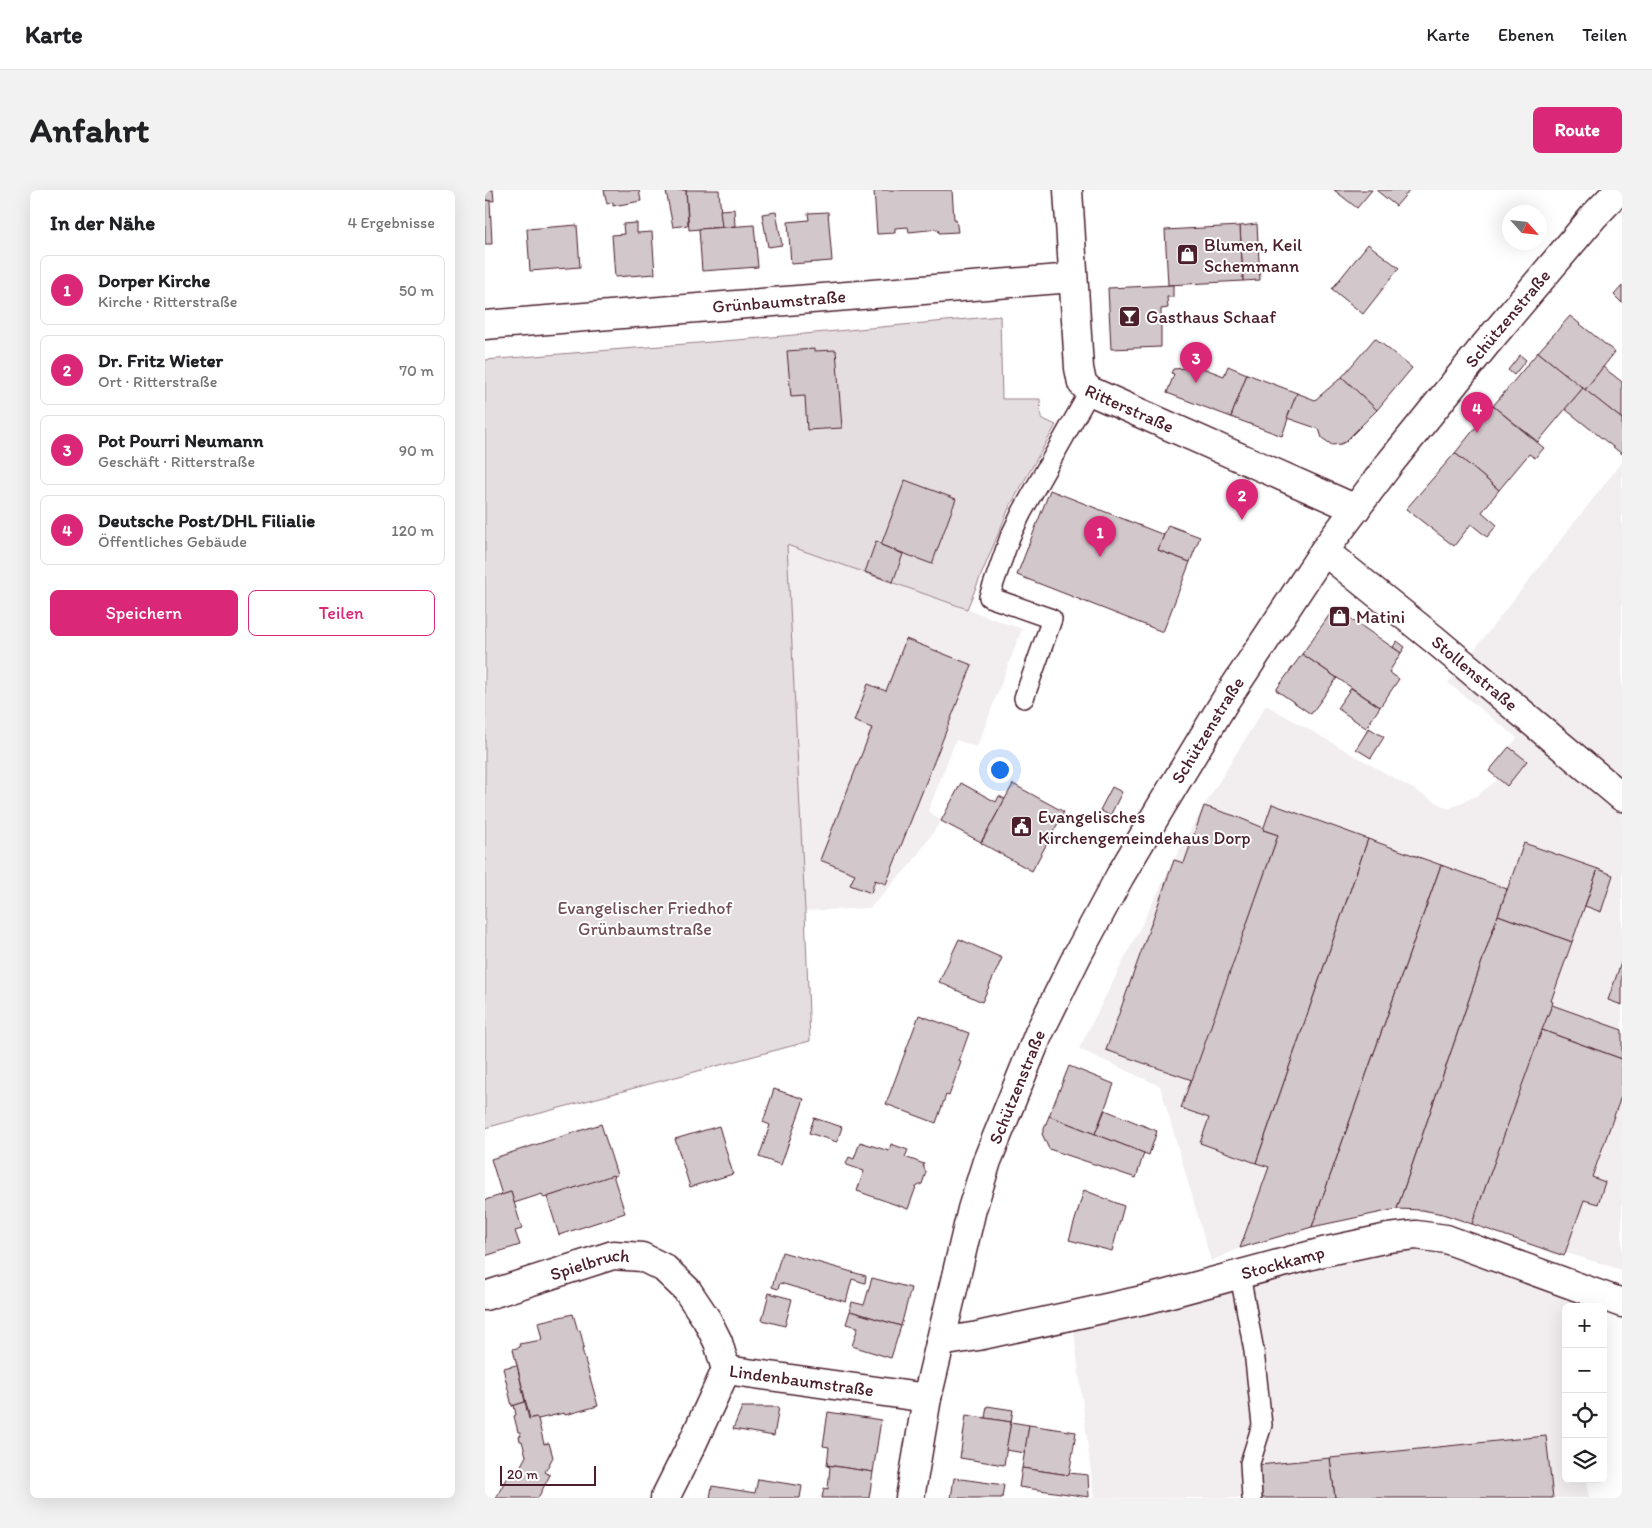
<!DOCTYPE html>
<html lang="de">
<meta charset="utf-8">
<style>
:root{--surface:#fff;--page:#f2f2f2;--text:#202124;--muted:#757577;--line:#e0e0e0;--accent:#db2777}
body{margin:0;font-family:Itim,sans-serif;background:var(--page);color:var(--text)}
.controls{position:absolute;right:15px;bottom:15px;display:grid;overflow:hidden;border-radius:8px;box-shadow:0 5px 20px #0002}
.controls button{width:45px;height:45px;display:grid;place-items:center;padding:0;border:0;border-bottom:1px solid var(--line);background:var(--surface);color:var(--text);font:25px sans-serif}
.compass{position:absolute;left:1017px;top:15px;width:45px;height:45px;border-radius:50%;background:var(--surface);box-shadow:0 5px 20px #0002;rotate:117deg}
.scale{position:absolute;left:15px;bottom:12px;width:96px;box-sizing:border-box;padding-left:5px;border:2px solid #4a1f2b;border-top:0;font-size:14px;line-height:18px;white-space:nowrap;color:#4a1f2b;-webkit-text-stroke:4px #fff;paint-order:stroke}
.you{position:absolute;left:514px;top:579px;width:18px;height:18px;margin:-12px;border:4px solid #fff;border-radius:50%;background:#1a73e8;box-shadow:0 0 0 8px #1a73e833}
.badge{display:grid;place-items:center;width:32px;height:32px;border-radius:50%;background:var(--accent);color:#fff;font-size:16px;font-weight:700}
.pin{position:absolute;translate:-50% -41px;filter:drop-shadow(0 1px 2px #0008)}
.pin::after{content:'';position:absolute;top:26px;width:18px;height:15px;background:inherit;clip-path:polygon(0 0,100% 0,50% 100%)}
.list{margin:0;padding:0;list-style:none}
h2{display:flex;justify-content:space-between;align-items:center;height:65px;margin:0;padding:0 20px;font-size:21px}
h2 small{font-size:16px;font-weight:400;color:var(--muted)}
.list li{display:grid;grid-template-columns:32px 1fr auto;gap:15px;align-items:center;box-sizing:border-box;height:70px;margin:0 10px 10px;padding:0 10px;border:1px solid var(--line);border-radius:8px}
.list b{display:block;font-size:19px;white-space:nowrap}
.list p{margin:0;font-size:16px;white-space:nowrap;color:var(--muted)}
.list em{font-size:16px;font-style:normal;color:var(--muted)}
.actions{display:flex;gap:10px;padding:15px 20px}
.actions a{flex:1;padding:11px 0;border:1px solid var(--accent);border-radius:8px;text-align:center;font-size:18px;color:var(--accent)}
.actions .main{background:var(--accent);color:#fff}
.icon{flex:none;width:28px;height:28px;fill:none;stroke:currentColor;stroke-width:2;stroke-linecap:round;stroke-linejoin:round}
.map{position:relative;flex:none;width:1137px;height:1308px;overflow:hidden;border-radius:8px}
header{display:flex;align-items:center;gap:30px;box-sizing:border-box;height:70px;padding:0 25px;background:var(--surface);border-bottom:1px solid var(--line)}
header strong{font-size:24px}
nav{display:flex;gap:28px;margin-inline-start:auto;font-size:18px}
.intro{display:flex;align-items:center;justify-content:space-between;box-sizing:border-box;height:120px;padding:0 30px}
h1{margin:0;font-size:35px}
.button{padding:12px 22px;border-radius:8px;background:var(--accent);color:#fff;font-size:18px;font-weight:700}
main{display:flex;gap:30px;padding:0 30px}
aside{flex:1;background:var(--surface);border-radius:8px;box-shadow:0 5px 20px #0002}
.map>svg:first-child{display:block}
</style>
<header>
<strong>Karte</strong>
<nav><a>Karte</a><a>Ebenen</a><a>Teilen</a></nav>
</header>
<div class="intro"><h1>Anfahrt</h1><a class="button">Route</a></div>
<main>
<aside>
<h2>In der Nähe<small>4 Ergebnisse</small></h2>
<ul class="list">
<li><span class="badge">1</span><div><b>Dorper Kirche</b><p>Kirche · Ritterstraße</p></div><em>50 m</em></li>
<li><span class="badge">2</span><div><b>Dr. Fritz Wieter</b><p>Ort · Ritterstraße</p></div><em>70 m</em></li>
<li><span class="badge">3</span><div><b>Pot Pourri Neumann</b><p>Geschäft · Ritterstraße</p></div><em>90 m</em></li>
<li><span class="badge">4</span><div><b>Deutsche Post/DHL Filialie</b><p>Öffentliches Gebäude</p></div><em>120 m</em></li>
</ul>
<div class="actions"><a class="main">Speichern</a><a>Teilen</a></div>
</aside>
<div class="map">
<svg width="1137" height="1308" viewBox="0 0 1137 1308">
<rect width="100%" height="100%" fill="#fff"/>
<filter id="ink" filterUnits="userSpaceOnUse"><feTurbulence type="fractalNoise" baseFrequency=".02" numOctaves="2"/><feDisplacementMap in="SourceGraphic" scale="10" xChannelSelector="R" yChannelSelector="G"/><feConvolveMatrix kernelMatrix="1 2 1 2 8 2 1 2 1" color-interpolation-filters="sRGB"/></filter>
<g filter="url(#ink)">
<g fill="#f2eeef">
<polygon points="1137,272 1137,1080 987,1034 937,1020 912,1019 827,1037 755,1058 726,1071 675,896 594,859 689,670 719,616 781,515 963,619 993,605 1013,589 1004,581 1032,548 963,493"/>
<polygon points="302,355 537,439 492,557 471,550 443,621 456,631 427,673 385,718 320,721"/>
<polygon points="938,1057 968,1063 1090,1109 1089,1117 1081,1117 1081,1289 1102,1289 1104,1308 609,1308 589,1142 721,1104 907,1058"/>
</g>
<polygon fill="#e5dee0" stroke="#987e86" points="515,126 517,209 555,209 556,228 571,235 524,318 482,419 302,355 320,721 325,851 0,938 0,170 276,148"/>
<g fill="#d2c7cb" stroke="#4a1f2b">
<polygon points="0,0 8,0 9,11 0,10"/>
<polygon points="119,0 154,0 156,11 128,16 128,12 122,14"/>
<polygon points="201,0 203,35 188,37 181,1"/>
<polygon points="201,0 234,0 237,37 204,40"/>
<polygon points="389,0 467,0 469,29 471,29 473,42 454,43 453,39 424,42 423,37 410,38 410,43 392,44"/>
<polygon points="849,0 887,0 872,18"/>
<polygon points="891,0 925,0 911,16"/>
<polygon points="0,10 5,11 7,54 0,54"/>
<polygon points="249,19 250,36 237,37 235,20"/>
<polygon points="291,22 297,55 283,57 277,24"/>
<polygon points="343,22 347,71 306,74 303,32 324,30 323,23"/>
<polygon points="152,33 152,43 167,42 170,84 130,87 127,45 139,44 138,34"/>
<polygon points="772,34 775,90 758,91 755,36"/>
<polygon points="92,35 95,77 45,81 42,39"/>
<polygon points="269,35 273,77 217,81 214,39"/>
<polygon points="755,36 758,91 683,95 680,40"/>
<polygon points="883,54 914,78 878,124 847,99"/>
<polygon points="688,95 688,107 682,107 683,118 676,119 676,157 626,159 623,98"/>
<polygon points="1137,96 1137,113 1129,105"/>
<polygon points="1085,126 1130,162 1100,200 1053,162"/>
<polygon points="890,148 927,178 892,220 857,187"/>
<polygon points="329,159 329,161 351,160 357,238 322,240 320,206 306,207 302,161"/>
<polygon points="1053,162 1098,198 1053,252 1008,216"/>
<polygon points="1035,165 1041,170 1029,185 1023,180"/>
<polygon points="743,176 762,184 746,227 682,203 689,184 686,183 688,179 715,177 739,186"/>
<polygon points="1118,177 1137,192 1137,229 1100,200"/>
<polygon points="762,184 812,203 797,246 746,227"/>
<polygon points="857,187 892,220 860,252 856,254 847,255 837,248 834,239 802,228 812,203 830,210"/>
<polygon points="1098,198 1137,229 1137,264 1080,219"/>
<polygon points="1008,216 1059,258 1050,268 1044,264 1014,300 970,263"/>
<polygon points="970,263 1014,300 997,322 1012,335 1002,347 986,334 969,356 921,319"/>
<polygon points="420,290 471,309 447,374 396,355"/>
<polygon points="565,300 679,345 673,360 705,372 678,442 532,385"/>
<polygon points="683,335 715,347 705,372 673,360"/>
<polygon points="391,351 396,353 396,355 418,364 408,392 380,382"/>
<polygon points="856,422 916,463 904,482 914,489 895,517 817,464 845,424"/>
<polygon points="421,449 487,475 401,694 390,690 386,703 365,695 370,684 335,670 387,538 369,531 383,494 401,501"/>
<polygon points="912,451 920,457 916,463 908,457"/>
<polygon points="817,464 852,488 826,524 791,500"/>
<polygon points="866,498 895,517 881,538 852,518"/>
<polygon points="884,538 899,547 886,568 871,559"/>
<polygon points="1024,557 1042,571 1022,596 1004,581"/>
<polygon points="476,593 511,612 514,606 520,609 496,652 456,631"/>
<polygon points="528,594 579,622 547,681 496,653"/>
<polygon points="627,597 637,602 625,626 615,620"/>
<polygon points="787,614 883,649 771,973 715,953 724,928 696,918 793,645 778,640"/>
<polygon points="719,616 750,626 779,638 778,640 793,645 707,890 621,860 689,670 699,673"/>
<polygon points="883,649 956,675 827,1037 755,1058 784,977 771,973"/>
<polygon points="1039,653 1113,679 1087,752 1013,725"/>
<polygon points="956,675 1022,699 912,1019 827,1037"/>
<polygon points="1113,679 1128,685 1116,722 1100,716"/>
<polygon points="1013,725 1087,752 1066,811 1068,812 1067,815 987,1034 958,1024 937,1020 912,1019"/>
<polygon points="474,749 517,768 497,812 454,792"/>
<polygon points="1137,770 1137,815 1123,810"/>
<polygon points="1067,815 1137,840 1137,869 1057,840"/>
<polygon points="434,825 484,843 474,871 476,872 464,906 461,905 451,933 401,914"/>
<polygon points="1057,840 1137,869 1137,904 1107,987 1120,992 1113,1014 1099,1010 1079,1066 987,1034"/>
<polygon points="584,876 629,894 610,944 564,926"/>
<polygon points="289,899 319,909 296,975 274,967 285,935 278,932"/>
<polygon points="620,920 672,941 664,965 610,944"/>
<polygon points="564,926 659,963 651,988 564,959 557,944"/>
<polygon points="329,928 357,937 352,952 324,943"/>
<polygon points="116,934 132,985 59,1008 57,1004 29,1013 26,1002 17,1005 6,969"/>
<polygon points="234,936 248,984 205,997 190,949"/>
<polygon points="375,952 404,961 406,954 423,960 420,967 439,974 438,976 441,982 437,994 431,997 423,1019 372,1001 379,981 362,975 361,973 364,967 369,969"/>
<polygon points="128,985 140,1023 74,1045 62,1007"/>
<polygon points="599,1000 639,1016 627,1061 584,1050"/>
<polygon points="26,1002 37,1039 30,1041 35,1055 0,1066 0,1010"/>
<polygon points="297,1062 381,1086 380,1093 367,1089 361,1112 295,1093 293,1099 287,1097"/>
<polygon points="387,1088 426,1098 416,1136 365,1121 367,1112 379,1115"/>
<polygon points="284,1103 307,1109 300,1136 277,1130"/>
<polygon points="365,1121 416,1136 406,1168 367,1156 373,1137 361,1134"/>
<polygon points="88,1124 93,1141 95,1140 99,1157 97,1159 113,1216 80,1225 79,1223 53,1229 51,1227 45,1229 28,1159 35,1157 34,1154 57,1150 53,1132"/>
<polygon points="32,1175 40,1212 27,1216 18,1178"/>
<polygon points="40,1212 44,1229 51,1227 53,1229 59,1254 64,1253 68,1267 60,1282 65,1285 53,1308 11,1308 23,1285 30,1287 41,1266 37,1251 35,1251 34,1246 36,1246 35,1242 33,1242 29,1226 31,1225 29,1215 27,1216"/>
<polygon points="502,1216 528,1220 526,1232 500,1228"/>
<polygon points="257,1217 294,1217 289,1246 248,1239"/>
<polygon points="343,1222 396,1230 388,1282 342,1275 344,1257 338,1256"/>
<polygon points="481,1225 526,1232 519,1275 475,1268"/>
<polygon points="526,1232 544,1235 540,1263 521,1260"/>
<polygon points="544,1235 591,1242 584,1285 537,1278"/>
<polygon points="1061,1246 1068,1308 850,1308 845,1268"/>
<polygon points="845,1268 850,1308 777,1308 774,1275"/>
<polygon points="342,1275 388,1282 384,1308 337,1308 339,1298 343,1299 345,1277 342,1276"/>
<polygon points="537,1278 584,1285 584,1283 603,1285 604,1307 534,1297"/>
<polygon points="469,1288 519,1295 517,1308 466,1308"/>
<polygon points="273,1289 317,1296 315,1308 225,1308 227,1296 270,1303"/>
</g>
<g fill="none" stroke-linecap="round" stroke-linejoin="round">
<defs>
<g id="service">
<polyline points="539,508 567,429 504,407 525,347 537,322 605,201"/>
<polyline points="755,1085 769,1161 777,1235 765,1273 767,1308"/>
</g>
<g id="minor">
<path id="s1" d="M 0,135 L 588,88"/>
<path id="s2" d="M 839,361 L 950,450 L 1137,607"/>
<path id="s3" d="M 0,1106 L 128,1065 L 157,1067 L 179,1078 L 202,1100 L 222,1130 L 233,1152 L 241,1180"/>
<path id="s4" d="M 455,1152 L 493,1146 L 667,1108 L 838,1062 L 903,1048 L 931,1045 L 961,1049 L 1137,1113"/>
<path id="s5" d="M 180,1308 L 208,1252 L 241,1180 L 442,1208"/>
</g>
<g id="secondary">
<path id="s6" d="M 583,0 L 594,178 L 597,193 L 605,201 L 871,319"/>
</g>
<g id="primary">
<path id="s7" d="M 425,1308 L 442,1208 L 487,1019 L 502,971 L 554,843 L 593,764 L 635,686 L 677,615 L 740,511 L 839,361 L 905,273 L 1001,154 L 1109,26 L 1134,0"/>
</g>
</defs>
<use href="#service" stroke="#4a1f2b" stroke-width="22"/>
<use href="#minor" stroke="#4a1f2b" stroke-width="31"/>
<use href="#secondary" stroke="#4a1f2b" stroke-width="31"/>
<use href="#primary" stroke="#4a1f2b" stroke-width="31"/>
<use href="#service" stroke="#fff" stroke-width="19"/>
<use href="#minor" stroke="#fff" stroke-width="28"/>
<use href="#secondary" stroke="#fff" stroke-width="28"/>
<use href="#primary" stroke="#fff" stroke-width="28"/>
</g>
</g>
<defs>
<symbol id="shop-square" viewBox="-11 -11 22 22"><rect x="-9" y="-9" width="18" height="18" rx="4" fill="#4a1f2b" stroke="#fff"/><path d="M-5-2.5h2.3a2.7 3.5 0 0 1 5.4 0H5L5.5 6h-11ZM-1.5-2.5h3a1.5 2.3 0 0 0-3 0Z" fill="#fff"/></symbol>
<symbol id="bar-square" viewBox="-11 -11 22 22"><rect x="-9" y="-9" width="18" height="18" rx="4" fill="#4a1f2b" stroke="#fff"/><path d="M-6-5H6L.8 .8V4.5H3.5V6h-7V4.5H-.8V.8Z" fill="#fff"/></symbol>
<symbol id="civic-square" viewBox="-11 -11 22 22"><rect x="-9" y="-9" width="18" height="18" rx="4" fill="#4a1f2b" stroke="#fff"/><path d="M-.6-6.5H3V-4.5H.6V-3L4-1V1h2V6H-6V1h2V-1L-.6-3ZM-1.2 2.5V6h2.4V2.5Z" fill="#fff"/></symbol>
</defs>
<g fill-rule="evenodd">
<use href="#shop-square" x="690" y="52" width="25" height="25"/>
<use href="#bar-square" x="632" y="114" width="25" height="25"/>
<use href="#shop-square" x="842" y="414" width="25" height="25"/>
<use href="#civic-square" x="524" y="624" width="25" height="25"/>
</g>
<g text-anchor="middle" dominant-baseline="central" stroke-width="4" stroke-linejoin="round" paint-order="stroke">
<g font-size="18" fill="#4a1f2b" stroke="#fff" text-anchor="start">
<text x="719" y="55">Blumen, Keil<tspan x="719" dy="21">Schemmann</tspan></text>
<text x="661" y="127">Gasthaus Schaaf</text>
<text x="871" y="427">Matini</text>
<text x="553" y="627">Evangelisches<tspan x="553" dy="21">Kirchengemeindehaus Dorp</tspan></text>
</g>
<g font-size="18" fill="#4a1f2b" stroke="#fff">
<text stroke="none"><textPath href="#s1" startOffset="295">Grünbaumstraße</textPath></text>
<text stroke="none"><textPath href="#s7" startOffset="1341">Schützenstraße</textPath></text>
<text stroke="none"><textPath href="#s6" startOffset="248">Ritterstraße</textPath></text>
<text stroke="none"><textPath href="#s2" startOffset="194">Stollenstraße</textPath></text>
<text stroke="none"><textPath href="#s7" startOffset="831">Schützenstraße</textPath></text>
<text stroke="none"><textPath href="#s7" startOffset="426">Schützenstraße</textPath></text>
<text stroke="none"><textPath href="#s4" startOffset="352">Stockkamp</textPath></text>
<text stroke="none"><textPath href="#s3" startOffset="110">Spielbruch</textPath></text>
<text stroke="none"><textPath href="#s5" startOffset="218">Lindenbaumstraße</textPath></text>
</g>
<g font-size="18" fill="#714f58" stroke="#fff">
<text x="160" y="718">Evangelischer Friedhof<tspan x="160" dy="21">Grünbaumstraße</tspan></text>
</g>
</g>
</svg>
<div class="controls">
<button>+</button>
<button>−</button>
<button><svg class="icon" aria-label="locate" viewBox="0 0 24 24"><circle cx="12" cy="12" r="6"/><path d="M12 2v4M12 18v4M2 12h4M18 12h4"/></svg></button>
<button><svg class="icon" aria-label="layers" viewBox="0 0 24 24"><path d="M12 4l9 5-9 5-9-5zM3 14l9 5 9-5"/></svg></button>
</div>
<svg class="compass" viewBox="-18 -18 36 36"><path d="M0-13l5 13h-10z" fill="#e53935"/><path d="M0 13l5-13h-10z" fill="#757577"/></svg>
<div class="scale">20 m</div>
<div class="you"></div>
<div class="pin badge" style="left:615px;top:367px">1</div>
<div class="pin badge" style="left:757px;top:330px">2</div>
<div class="pin badge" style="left:711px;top:193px">3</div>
<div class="pin badge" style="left:992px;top:243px">4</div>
</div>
</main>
